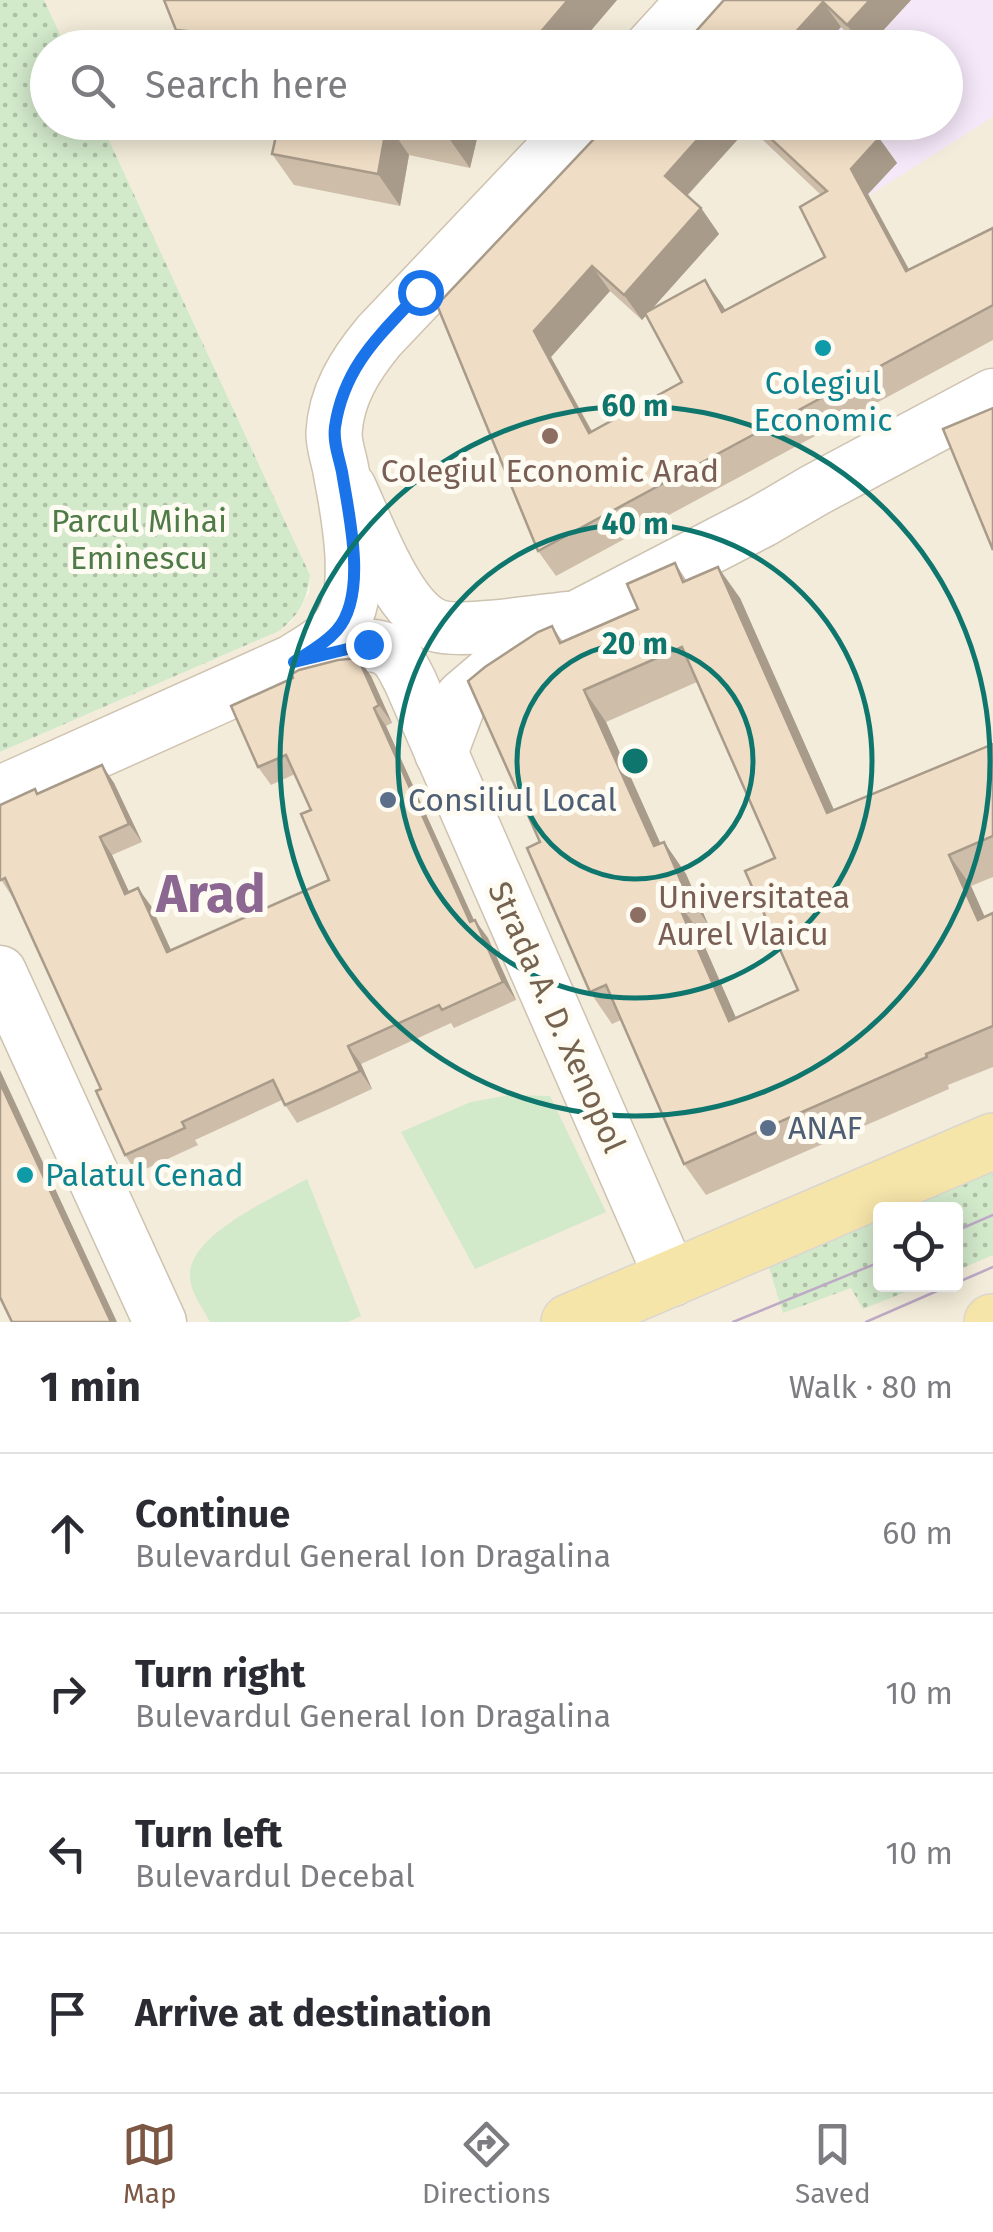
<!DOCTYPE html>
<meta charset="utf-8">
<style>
:root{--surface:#fff;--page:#f2f2f3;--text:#2b2b33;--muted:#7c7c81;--line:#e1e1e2;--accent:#7c5744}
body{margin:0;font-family:"Fira Sans",sans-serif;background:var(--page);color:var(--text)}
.controls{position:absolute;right:30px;bottom:30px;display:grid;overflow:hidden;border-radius:10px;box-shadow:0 5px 25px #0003}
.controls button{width:90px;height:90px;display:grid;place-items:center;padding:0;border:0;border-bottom:2px solid var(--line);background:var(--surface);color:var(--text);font:50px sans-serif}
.stop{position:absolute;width:30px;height:30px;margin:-22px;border:8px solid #1a73e8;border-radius:50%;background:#fff}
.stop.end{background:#1a73e8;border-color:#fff;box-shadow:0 2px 10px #0008}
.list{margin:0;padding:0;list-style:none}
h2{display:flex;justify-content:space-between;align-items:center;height:130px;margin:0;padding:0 40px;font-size:42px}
h2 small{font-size:32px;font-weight:400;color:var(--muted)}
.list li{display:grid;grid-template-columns:65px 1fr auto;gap:30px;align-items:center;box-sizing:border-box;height:160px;padding:0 40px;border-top:2px solid var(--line)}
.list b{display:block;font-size:38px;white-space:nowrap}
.list p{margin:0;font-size:32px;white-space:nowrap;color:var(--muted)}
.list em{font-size:32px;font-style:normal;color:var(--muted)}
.icon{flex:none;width:55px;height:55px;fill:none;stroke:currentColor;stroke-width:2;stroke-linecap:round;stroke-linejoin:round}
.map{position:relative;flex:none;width:993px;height:1322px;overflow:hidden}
.search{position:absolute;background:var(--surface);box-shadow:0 5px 25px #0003;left:30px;right:30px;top:30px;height:110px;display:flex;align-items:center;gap:25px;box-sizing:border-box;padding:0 35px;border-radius:55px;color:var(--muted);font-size:38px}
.sheet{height:770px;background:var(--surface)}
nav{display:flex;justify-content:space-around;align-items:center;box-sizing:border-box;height:140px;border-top:2px solid var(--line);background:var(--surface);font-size:28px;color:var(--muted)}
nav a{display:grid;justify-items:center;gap:5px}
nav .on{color:var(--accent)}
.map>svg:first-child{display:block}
</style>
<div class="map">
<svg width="993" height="1322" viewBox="0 0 993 1322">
<defs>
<pattern id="park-dots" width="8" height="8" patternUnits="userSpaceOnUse" patternTransform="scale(2.5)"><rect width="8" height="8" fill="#d2e9ca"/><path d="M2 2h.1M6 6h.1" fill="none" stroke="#afc0a6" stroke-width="1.8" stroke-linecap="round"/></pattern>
</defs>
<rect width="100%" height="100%" fill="#fcf8ec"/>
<path fill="#f3ecda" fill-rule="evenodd" d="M 44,0 L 993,0 L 993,1322 L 0,1322 L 0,752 L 279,631 L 292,621 L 301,607 L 309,592 L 310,575 L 101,123 L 946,122 L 946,48 L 66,47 ZM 880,1210 L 956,1210 L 956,1284 L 880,1284 Z"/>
<polygon fill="#f5e8f9" points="765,0 993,0 993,117 865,198 836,208 743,123 946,122 946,48 722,48"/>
<g fill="#d2e9ca">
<polygon points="510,1095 550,1096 606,1212 475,1269 401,1132 471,1102"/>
<path d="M 307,1179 L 361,1316 L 348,1322 L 210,1322 C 203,1309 191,1293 190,1278 C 186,1235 274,1198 307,1179 Z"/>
</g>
<g fill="url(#park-dots)">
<path d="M 0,0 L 44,0 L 66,47 L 48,48 L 48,122 L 101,123 L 310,575 C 308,599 298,617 279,631 L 0,752 Z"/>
<polygon points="993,1170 993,1255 956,1271 956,1210 898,1210"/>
<polygon points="880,1217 880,1284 923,1285 863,1309 851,1288 783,1313 768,1264"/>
</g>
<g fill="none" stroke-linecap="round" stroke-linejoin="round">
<defs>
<g id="tertiary">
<path d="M 350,488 C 367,524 397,609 435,625 C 456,634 540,621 567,618"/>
<path d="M 294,662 C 319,655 371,634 393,654 C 401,661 405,672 410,681 L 672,1280"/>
<polyline points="441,753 462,697 489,674 526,650 577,617 762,521 815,490 993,395"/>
<polyline points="0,972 160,1322"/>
</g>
<g id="secondary">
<polyline points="652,48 696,0"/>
<path d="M 0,794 L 294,662 C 309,652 326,644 337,630 C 366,596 349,513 341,471 C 339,458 334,447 334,433 C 336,395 355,365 379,336 L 582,122"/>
</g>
<g id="primary">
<polyline points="569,1322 993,1141"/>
<polyline points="992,1322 993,1322"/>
</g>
</defs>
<use href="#tertiary" stroke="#cec2b1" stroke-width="55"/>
<use href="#secondary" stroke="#d0c3af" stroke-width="58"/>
<use href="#primary" stroke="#dbd6d1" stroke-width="58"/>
<use href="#tertiary" stroke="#fff" stroke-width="52"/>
<use href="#secondary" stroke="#fff" stroke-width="55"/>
<use href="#primary" stroke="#f6e5a9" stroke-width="55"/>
<g stroke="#bea9c6" stroke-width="2.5">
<polyline points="956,1231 993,1215"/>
<polyline points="956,1283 993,1267"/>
<polyline points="733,1322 880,1262"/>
<polyline points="866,1322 953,1284"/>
</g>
</g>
<g fill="#cebea9" fill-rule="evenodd">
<polygon points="617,0 576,48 188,48 176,30"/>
<polygon points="724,0 911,0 867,48 862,48 841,27 822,48 681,48"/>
<polygon points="246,122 481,122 470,168 409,155 400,206 294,185 272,154 278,129"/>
<path d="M 610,122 L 862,122 L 879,138 L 897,163 L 868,194 L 909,270 L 993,228 L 993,340 L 556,576 L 538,551 L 437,305 ZM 749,127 L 821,195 L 825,257 L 725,310 L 723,306 L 652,309 L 719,234 L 701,208 L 687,196 ZM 610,291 L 642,320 L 646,315 L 682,382 L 592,431 L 551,357 Z"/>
<path d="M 675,563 L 687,581 L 740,598 L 834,810 L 993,744 L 993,877 L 971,886 L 985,917 L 993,913 L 993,1067 L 948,1085 L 949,1089 L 706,1195 L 684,1164 L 621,1020 L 612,1024 L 590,992 L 540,842 L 552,626 L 563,642 L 638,609 ZM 697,682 L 775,858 L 798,990 L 736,1018 L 697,929 L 708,924 L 686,874 L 664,842 L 660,844 L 606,722 Z"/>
<polygon points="371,676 392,723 386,726 474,921 488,938 516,1000 454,1028 451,1023 361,1064 372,1089 331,1108 297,1123 282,1100 195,1140 198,1145 137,1173 125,1155 101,1089 13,898 0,878 35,789 38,794 102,765 114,783 142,842 112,855 129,892 151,906 171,950 329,880 311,810 295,774 271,785 258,767"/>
</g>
<g fill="#a89b8a">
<polygon points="568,0 617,0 576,48 527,48"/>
<polygon points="870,0 911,0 867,48 863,48 847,25"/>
<polygon points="823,2 841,27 822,48 781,48"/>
<polygon points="452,122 481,122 470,168 448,137"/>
<polygon points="713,122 745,122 749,127 682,201 665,176"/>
<polygon points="387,123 409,155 400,206 378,174"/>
<polygon points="879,138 897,163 868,194 924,297 906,271 851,169"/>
<polygon points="701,208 719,234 642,320 624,295"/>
<polygon points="592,266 610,291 551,357 606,458 589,433 534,331"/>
<polygon points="705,280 723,306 740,337 722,312"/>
<polygon points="718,567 740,598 849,844 827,813"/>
<polygon points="358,658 371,676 392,723 379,705"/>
<polygon points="584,690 606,722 676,878 654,846"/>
<polygon points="374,708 386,726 483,940 470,922"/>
<polygon points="102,765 114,783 142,842 129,824"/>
<polygon points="100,837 112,855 138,911 125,894"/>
<polygon points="664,842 686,874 708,924 686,893"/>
<polygon points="949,855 971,886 993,936 978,920"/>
<polygon points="138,888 151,906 180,970 167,952"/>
<polygon points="675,897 697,929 751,1052 729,1021"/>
<polygon points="475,920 488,938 516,1000 503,982"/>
<polygon points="348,1046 361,1064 372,1089 360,1071"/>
<polygon points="0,1070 117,1322 111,1322 0,1083"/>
</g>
<g fill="#f0ddc5" stroke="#a89b8a" stroke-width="2.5" fill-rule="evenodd">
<polygon points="164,0 568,0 527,48 216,48 219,34 176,30"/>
<polygon points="724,0 870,0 847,25 823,2 781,48 681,48"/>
<polygon points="279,122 452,122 448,137 387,123 378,174 272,154"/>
<polygon points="610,122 713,122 665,176 701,208 624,295 592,266 534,331 589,433 682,382 645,313 705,280 722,312 825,257 800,207 827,191 753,122 862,122 879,138 851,169 906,271 993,228 993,305 538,551 437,305"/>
<polygon points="993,408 993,550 943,429"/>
<path d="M 675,563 L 683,582 L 718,567 L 827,813 L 993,744 L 993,836 L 949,855 L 978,920 L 993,913 L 993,1026 L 926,1054 L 927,1057 L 684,1164 L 606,985 L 590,992 L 527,848 L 540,842 L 468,681 L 485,667 L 538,632 L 552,626 L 560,643 L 638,609 L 627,584 ZM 682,647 L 775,858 L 745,871 L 798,990 L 729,1021 L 675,897 L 686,893 L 664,842 L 654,846 L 584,690 Z"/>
<polygon points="358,658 379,705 374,708 470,922 475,920 503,982 442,1010 439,1005 348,1046 360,1071 319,1090 285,1105 273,1080 182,1122 185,1128 125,1155 96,1091 101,1089 5,878 1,880 0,878 0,805 35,789 37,794 102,765 129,824 100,837 125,894 138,888 167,952 329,880 301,814 311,810 286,755 258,767 231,706 293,678 292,674 299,670 338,660"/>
<polygon points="0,1083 111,1322 12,1322 0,1297"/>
</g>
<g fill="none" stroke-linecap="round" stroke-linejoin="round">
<path stroke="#1a73e8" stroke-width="12" d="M 368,644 L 294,662 C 309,652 325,644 337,630 C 368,594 349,516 342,472 C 339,457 333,443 335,427 C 344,366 380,335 420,292"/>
</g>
<g fill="none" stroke="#0f766e" stroke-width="5">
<circle cx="635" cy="761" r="118"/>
<circle cx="635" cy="761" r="237"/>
<circle cx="635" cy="761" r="355"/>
</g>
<g fill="#0f9aa8" stroke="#fefbf2" stroke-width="4">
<circle cx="823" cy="348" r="10"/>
<circle cx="25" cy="1175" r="10"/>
</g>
<g fill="#8d6e63" stroke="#fefbf2" stroke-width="4">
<circle cx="550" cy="436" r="10"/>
<circle cx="638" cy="915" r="10"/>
</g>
<g fill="#5c6f8a" stroke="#fefbf2" stroke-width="4">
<circle cx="388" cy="800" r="10"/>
<circle cx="768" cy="1128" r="10"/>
</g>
<g text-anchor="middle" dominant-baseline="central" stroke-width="10" stroke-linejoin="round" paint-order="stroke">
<g font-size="32" fill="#0d838f" stroke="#fefbf2">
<text x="823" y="383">Colegiul<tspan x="823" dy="37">Economic</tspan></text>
<text x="45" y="1175" text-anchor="start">Palatul Cenad</text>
</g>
<g font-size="32" fill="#785e54" stroke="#fefbf2">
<text x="550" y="471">Colegiul Economic Arad</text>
<text x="658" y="897" text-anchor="start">Universitatea<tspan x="658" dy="37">Aurel Vlaicu</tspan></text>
</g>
<g font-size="32" fill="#4e7b47" stroke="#fefbf2">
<text x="139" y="521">Parcul Mihai<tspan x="139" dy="37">Eminescu</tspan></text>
</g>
<g font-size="32" fill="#4e5e75" stroke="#fefbf2" text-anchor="start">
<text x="408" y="800">Consiliul Local</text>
<text x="788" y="1128">ANAF</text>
</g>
<g font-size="32" fill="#76634f" stroke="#fefbf2">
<text transform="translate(557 1017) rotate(66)">Strada A. D. Xenopol</text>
</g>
<g font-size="52" font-weight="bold" fill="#8b6791" stroke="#fefbf2">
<text x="211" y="894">Arad</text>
</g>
</g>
<circle cx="635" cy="761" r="15" fill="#0f766e" stroke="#fefbf2" stroke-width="5"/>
<g font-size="30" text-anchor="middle" font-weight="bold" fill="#0f766e" stroke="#fefbf2" stroke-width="10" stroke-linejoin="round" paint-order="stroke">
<text x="635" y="416">60 m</text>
<text x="635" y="534">40 m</text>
<text x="635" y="654">20 m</text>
</g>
</svg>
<div class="controls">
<button><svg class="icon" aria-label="locate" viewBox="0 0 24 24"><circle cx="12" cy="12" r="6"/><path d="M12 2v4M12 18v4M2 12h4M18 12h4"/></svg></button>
</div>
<div class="stop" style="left:420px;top:292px"></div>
<div class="stop end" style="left:368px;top:644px"></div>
<div class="search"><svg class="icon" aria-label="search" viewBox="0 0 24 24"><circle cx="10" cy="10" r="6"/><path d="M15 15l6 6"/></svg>Search here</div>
</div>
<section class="sheet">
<h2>1 min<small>Walk · 80 m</small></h2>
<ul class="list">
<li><svg class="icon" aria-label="ahead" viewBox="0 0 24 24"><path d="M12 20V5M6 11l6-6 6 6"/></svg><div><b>Continue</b><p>Bulevardul General Ion Dragalina</p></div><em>60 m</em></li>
<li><svg class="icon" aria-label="right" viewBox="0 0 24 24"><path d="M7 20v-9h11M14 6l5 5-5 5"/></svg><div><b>Turn right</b><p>Bulevardul General Ion Dragalina</p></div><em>10 m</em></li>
<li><svg class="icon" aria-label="left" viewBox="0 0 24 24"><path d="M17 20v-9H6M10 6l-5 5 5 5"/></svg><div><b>Turn left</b><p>Bulevardul Decebal</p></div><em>10 m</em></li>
<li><svg class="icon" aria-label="arrive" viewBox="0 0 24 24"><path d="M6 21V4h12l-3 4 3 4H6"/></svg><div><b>Arrive at destination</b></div></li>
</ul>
</section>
<nav>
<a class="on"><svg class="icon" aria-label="map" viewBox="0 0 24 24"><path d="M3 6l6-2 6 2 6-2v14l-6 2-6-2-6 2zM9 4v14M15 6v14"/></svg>Map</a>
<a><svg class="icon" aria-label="directions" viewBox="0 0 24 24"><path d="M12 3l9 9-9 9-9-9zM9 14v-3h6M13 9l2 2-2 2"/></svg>Directions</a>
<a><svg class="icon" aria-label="saved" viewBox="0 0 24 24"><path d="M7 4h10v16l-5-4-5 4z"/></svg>Saved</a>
</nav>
